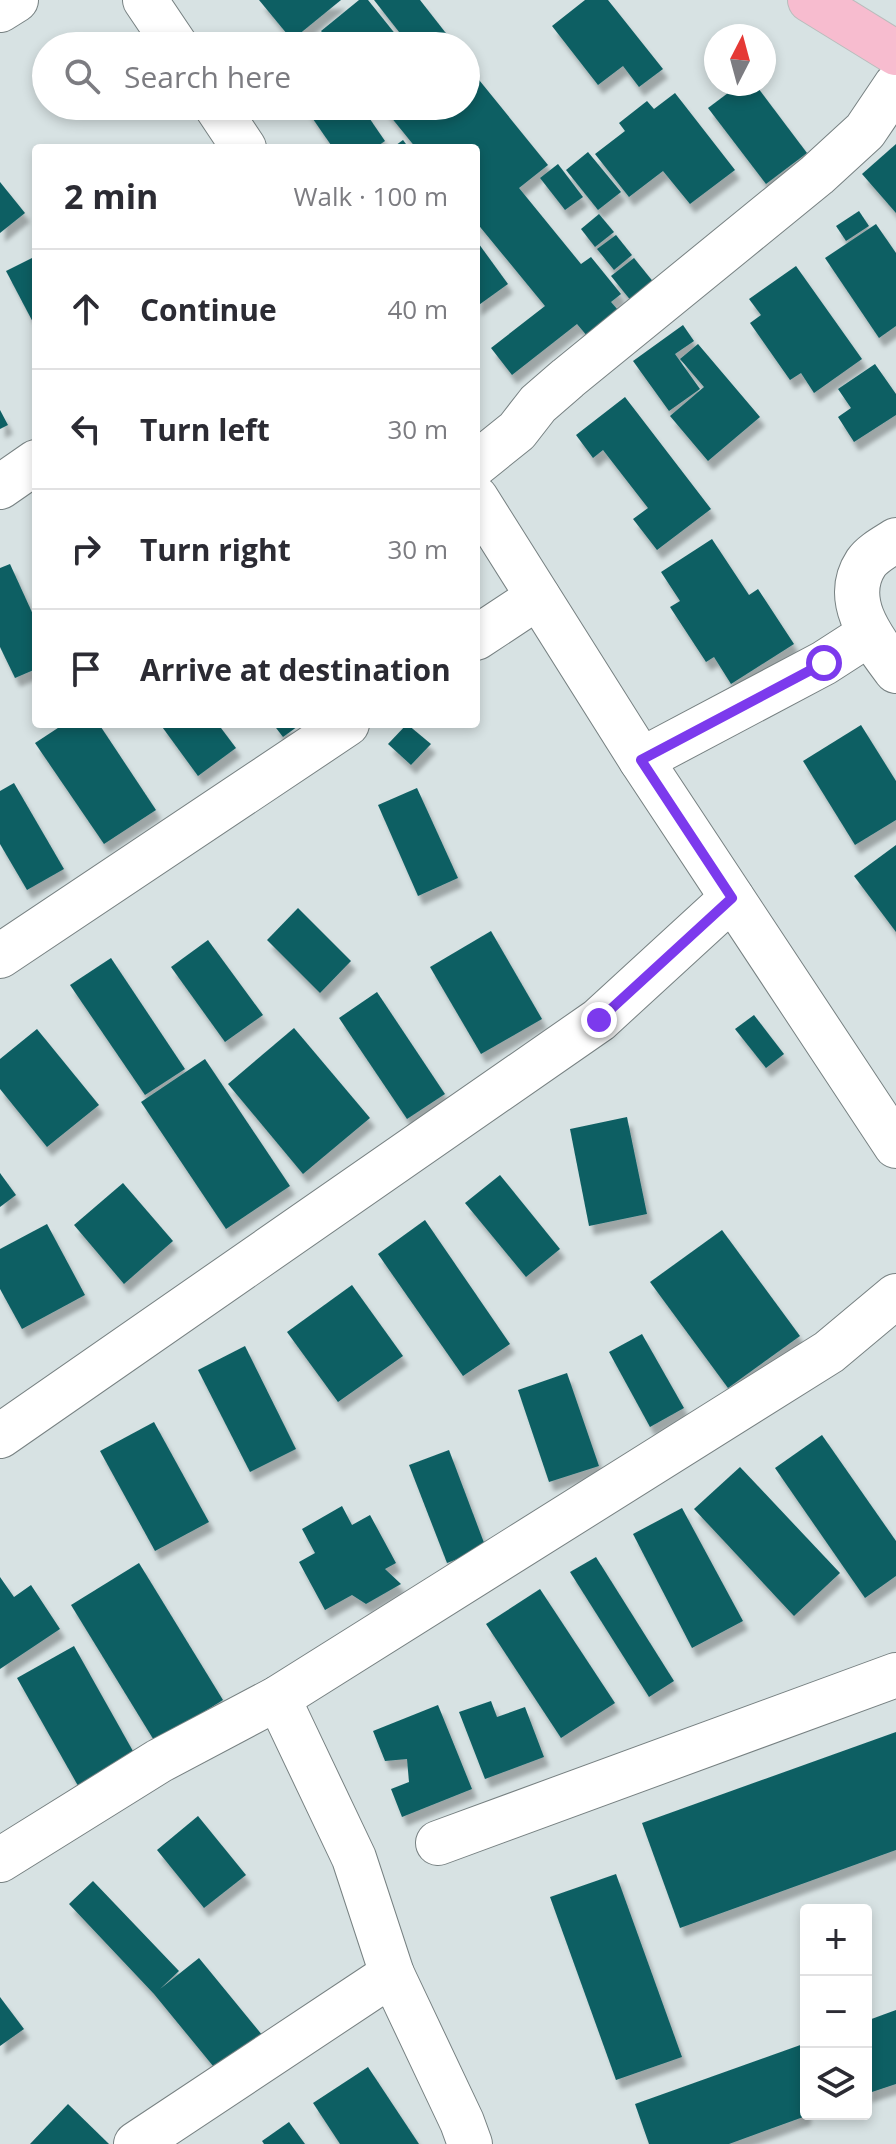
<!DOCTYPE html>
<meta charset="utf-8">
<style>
:root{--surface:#fff;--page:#f2f2f3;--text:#2b2b33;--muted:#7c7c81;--line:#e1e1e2}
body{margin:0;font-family:"Open Sans",sans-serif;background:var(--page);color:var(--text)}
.controls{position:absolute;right:24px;bottom:24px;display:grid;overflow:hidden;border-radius:8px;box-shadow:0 4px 12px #0003}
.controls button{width:72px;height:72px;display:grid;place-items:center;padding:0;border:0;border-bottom:2px solid var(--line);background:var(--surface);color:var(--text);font:40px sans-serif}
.compass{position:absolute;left:704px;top:24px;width:72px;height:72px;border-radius:50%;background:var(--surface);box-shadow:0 4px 12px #0003;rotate:6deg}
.stop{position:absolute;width:24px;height:24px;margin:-18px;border:6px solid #7c3aed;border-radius:50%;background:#fff}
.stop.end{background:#7c3aed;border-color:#fff;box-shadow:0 2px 8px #0008}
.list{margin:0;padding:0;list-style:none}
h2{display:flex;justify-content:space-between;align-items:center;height:104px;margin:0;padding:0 32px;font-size:34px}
h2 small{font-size:26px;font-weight:400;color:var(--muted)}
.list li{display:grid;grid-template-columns:52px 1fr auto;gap:24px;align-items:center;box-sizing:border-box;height:120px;padding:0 32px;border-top:2px solid var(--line)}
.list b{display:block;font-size:30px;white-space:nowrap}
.list em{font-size:26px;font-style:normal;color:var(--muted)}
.icon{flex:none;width:44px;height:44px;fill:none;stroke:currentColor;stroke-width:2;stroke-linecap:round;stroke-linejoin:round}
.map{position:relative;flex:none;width:896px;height:2144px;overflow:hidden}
.search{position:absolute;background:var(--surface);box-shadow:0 4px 12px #0003;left:32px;top:32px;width:448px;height:88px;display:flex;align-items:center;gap:20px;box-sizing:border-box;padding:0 28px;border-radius:44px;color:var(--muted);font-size:30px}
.panel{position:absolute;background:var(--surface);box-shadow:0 4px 12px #0003;left:32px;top:144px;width:448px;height:584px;border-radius:8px}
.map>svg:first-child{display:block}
</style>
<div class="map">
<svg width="896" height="2144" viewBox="0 0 896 2144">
<defs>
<filter id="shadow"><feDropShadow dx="5" dy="9" stdDeviation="2" flood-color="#0004"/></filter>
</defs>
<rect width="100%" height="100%" fill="#d7e2e3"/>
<g fill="#0f5f63" filter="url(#shadow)">
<polygon points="259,0 341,0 292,40"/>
<polygon points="359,0 368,0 405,46 333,46 321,31"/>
<polygon points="374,0 420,0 456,46 410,46"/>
<polygon points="585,0 608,0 663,69 639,87 623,66 598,85 552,26"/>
<polygon points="466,59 474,69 466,75"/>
<polygon points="475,75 548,165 519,188 581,264 591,257 621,294 611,302 625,318 593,343 577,324 512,375 491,348 545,306 476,222 476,148 416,148 382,106 466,106 466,82"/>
<polygon points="740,84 755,84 807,153 766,184 708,108"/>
<polygon points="675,93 735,170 690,204 663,171 629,197 595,154 625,131 619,123 647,101 654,109"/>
<polygon points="304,106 361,106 385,141 375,148 333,148"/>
<polygon points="403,140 409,148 392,148"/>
<polygon points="896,144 896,213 862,174"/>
<polygon points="588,152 621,192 598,210 566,170"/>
<polygon points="558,164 583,197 565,210 540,178"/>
<polygon points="0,182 25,213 0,233"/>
<polygon points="859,211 869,226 846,241 836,226"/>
<polygon points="599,214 614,232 595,247 581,229"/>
<polygon points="876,224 896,253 896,326 879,338 825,258"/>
<polygon points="616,235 632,255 614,270 597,249"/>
<polygon points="476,240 508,284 476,307"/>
<polygon points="36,256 36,328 6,271"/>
<polygon points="634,258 663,294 640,312 611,276"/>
<polygon points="796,266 862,359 814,393 801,373 790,380 750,323 761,315 749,299"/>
<polygon points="683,325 694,341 675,354 700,389 669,411 633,361"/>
<polygon points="698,344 760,417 708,461 670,416 704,387 680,359"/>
<polygon points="875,364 896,394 896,415 854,442 838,417 851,408 838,389"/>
<polygon points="625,397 711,509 657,550 633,519 648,508 603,450 593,458 576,435"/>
<polygon points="0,410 8,425 0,429"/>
<polygon points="712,539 749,595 758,589 794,644 731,684 714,657 706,662 670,607 680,601 661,572"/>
<polygon points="10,564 36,621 36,669 15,678 0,647 0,568"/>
<polygon points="64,724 99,724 156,810 104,844 35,743"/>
<polygon points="160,724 218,724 236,748 198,776"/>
<polygon points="273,724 301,724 283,737"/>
<polygon points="407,724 431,744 411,765 388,744"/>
<polygon points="861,725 896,781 896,820 855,845 803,761"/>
<polygon points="14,783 64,869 27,890 0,844 0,791"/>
<polygon points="417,788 458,878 418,896 378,805"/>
<polygon points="896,845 896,932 854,876"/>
<polygon points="298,908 351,961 320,993 267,940"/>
<polygon points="491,931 542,1019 481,1054 430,967"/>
<polygon points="208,940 263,1015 225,1042 171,967"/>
<polygon points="111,958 185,1069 145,1095 70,985"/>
<polygon points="377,992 445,1094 407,1119 339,1018"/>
<polygon points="754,1015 784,1054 766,1068 735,1029"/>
<polygon points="294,1028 370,1118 303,1174 228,1084"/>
<polygon points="37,1029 99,1105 47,1147 0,1089 0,1059"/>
<polygon points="205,1059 290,1186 226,1229 141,1102"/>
<polygon points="627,1117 647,1214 589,1226 570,1129"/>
<polygon points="0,1173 16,1195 0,1207"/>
<polygon points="500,1175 560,1249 526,1277 465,1203"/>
<polygon points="123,1183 173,1241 124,1284 74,1225"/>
<polygon points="425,1220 510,1344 463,1376 378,1254"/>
<polygon points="47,1224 85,1295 22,1329 0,1289 0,1249"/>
<polygon points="722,1230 800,1336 728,1388 650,1282"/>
<polygon points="352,1285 403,1356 338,1402 287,1332"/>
<polygon points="642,1334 684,1408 650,1427 609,1352"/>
<polygon points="245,1346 296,1449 250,1472 198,1370"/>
<polygon points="567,1373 599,1466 549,1482 518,1390"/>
<polygon points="154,1422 209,1522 155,1551 100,1451"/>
<polygon points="822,1435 896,1541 896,1576 865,1598 775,1468"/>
<polygon points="449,1450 486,1548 447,1563 409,1465"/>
<polygon points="740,1467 840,1573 794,1616 694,1509"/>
<polygon points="342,1506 352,1525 370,1515 396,1563 385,1569 401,1584 366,1604 352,1595 325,1610 299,1562 315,1553 302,1529"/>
<polygon points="682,1508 743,1621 692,1648 633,1534"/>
<polygon points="596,1557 674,1681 649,1697 570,1572"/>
<polygon points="139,1563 223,1700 155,1742 71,1605"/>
<polygon points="0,1577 14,1597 31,1585 60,1629 0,1669"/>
<polygon points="540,1589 615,1703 561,1738 486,1624"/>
<polygon points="74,1646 138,1760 81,1791 17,1678"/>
<polygon points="491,1701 497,1717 525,1707 544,1757 485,1779 459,1712"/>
<polygon points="438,1705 472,1789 402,1817 391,1789 409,1782 407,1759 385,1761 373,1731"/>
<polygon points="896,1732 896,1850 680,1928 642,1823"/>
<polygon points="198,1816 246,1875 204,1908 157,1850"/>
<polygon points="616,1874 682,2057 616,2080 550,1897"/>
<polygon points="93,1881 179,1971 160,1989 199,1958 272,2047 227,2083 154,1994 69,1904"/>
<polygon points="0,1997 24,2029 0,2046"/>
<polygon points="896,2010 896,2084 866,2094 866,2021"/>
<polygon points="806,2043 806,2116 729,2144 649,2144 635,2104"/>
<polygon points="368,2067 419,2144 340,2144 313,2103"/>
<polygon points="68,2104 109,2144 30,2144"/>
<polygon points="289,2122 305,2144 264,2144 262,2141"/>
</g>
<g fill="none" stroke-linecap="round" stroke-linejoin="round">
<defs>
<g id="minor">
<polyline points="145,0 176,46"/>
<polyline points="0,10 16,0"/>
<polyline points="216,106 244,148"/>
<polyline points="476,464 517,431 538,404 568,378 817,175 865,131 896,85"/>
<polyline points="0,487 36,462"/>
<polyline points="476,498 641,760 896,1146"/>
<path d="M 896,540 C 887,546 873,553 866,563 C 841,601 874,641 896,671"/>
<polyline points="476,638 538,597"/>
<polyline points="641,760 824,663 869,634"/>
<polyline points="0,956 347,724"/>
<polyline points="0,1436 599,1020 732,898"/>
<polyline points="278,1698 354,1858 392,1974 462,2122 470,2144"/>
<polyline points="438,1843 896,1675"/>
<polyline points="0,1860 159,1761 278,1698 829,1352 896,1296"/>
<polyline points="136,2144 392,1974"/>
</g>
<polyline id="major" points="810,0 896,53"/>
</defs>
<use href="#minor" stroke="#778182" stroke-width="46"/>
<use href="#major" stroke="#babcbc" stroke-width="46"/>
<use href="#minor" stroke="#fff" stroke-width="44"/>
<use href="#major" stroke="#f7bccf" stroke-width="44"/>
</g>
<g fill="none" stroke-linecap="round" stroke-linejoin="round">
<polyline stroke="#7c3aed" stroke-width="10" points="599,1020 732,898 641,760 824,663"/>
</g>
</svg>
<div class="controls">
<button>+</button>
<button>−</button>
<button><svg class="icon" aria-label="layers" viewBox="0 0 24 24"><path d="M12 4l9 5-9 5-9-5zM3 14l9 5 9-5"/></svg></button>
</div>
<svg class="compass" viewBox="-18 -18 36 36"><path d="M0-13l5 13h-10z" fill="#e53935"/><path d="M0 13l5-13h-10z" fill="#7c7c81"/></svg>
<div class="stop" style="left:824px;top:663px"></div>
<div class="stop end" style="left:599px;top:1020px"></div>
<div class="search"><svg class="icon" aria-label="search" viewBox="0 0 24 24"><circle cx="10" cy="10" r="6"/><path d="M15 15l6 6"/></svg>Search here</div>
<section class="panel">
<h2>2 min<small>Walk · 100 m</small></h2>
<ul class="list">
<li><svg class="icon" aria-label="ahead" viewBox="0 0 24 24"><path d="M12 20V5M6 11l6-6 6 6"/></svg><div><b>Continue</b></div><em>40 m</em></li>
<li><svg class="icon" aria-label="left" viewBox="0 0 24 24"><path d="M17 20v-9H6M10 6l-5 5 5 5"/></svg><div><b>Turn left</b></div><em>30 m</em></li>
<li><svg class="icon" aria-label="right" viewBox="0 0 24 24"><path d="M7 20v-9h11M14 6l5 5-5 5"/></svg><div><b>Turn right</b></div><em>30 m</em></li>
<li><svg class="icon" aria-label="arrive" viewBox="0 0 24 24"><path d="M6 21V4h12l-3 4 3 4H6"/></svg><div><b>Arrive at destination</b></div></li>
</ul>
</section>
</div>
